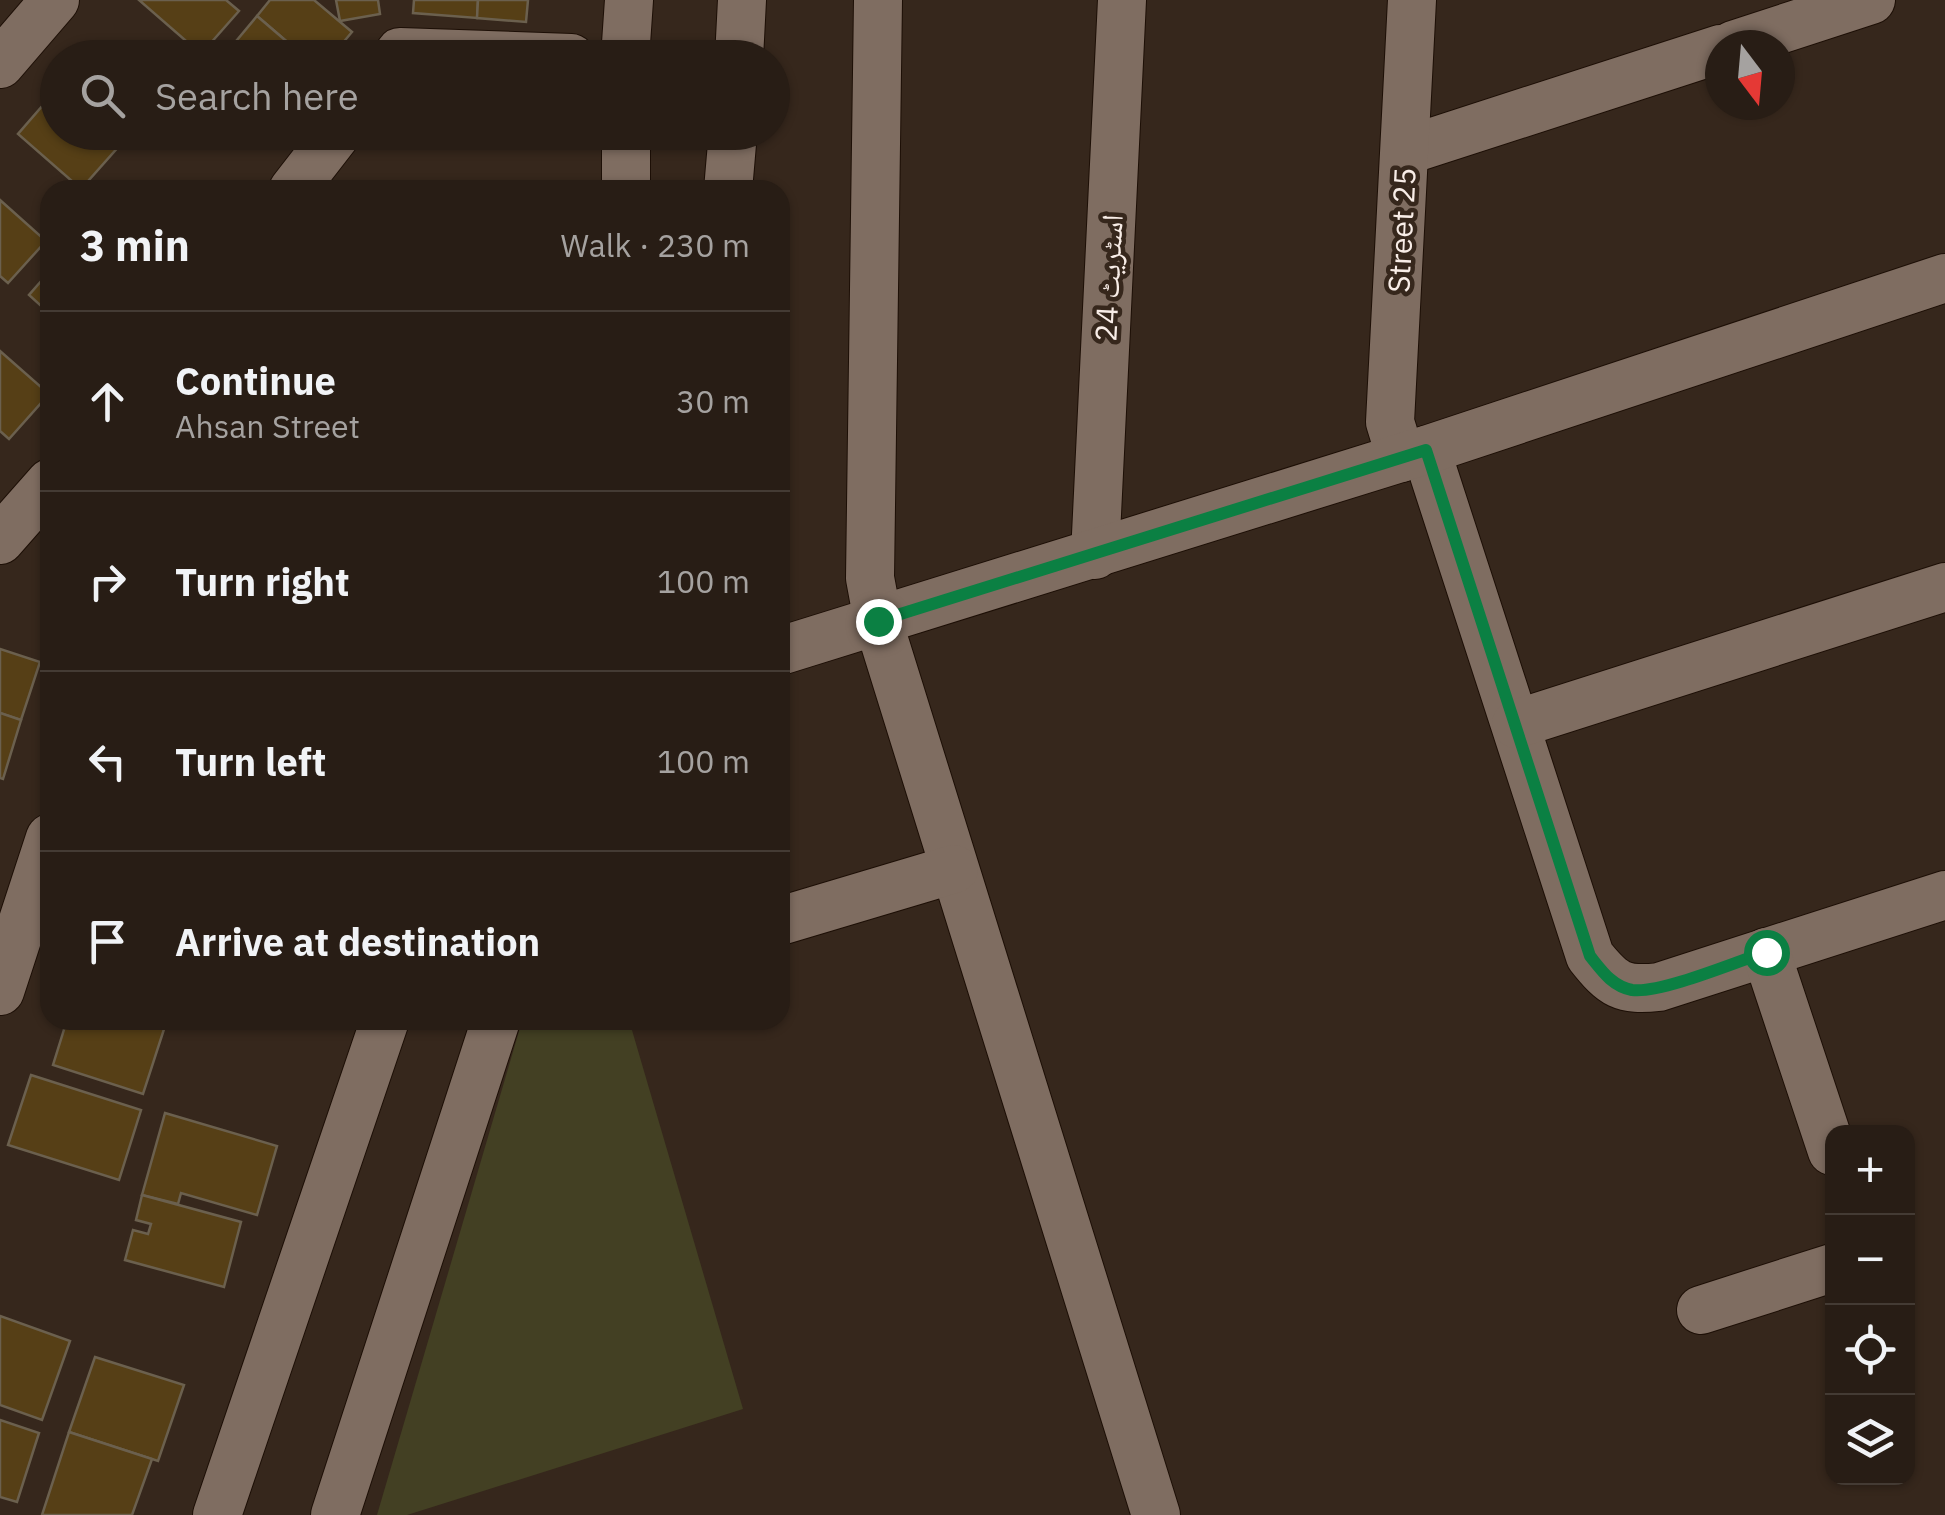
<!DOCTYPE html>
<meta charset="utf-8">
<style>
:root{--surface:#281d15;--page:#30261e;--text:#f1f3f6;--muted:#a5a2a0;--line:#443b34}
body{margin:0;font-family:"IBM Plex Sans","Noto Naskh Arabic",sans-serif;background:var(--page);color:var(--text)}
.controls{position:absolute;right:30px;bottom:30px;display:grid;overflow:hidden;border-radius:20px;box-shadow:0 2px 8px #0004}
.controls button{width:90px;height:90px;display:grid;place-items:center;padding:0;border:0;border-bottom:2px solid var(--line);background:var(--surface);color:var(--text);font:50px sans-serif}
.compass{position:absolute;left:1705px;top:30px;width:90px;height:90px;border-radius:50%;background:var(--surface);box-shadow:0 2px 8px #0004;rotate:164deg}
.stop{position:absolute;width:30px;height:30px;margin:-22px;border:8px solid #0b8043;border-radius:50%;background:#fff}
.stop.end{background:#0b8043;border-color:#fff;box-shadow:0 2px 10px #0008}
.list{margin:0;padding:0;list-style:none}
h2{display:flex;justify-content:space-between;align-items:center;height:130px;margin:0;padding:0 40px;font-size:42px}
h2 small{font-size:32px;font-weight:400;color:var(--muted)}
.list li{display:grid;grid-template-columns:65px 1fr auto;gap:30px;align-items:center;box-sizing:border-box;height:180px;padding:0 40px;border-top:2px solid var(--line)}
.list b{display:block;font-size:38px;white-space:nowrap}
.list p{margin:0;font-size:32px;white-space:nowrap;color:var(--muted)}
.list em{font-size:32px;font-style:normal;color:var(--muted)}
.icon{flex:none;width:55px;height:55px;fill:none;stroke:currentColor;stroke-width:2;stroke-linecap:round;stroke-linejoin:round}
.map{position:relative;flex:none;width:1945px;height:1515px;overflow:hidden}
.search{position:absolute;background:var(--surface);box-shadow:0 2px 8px #0004;left:40px;top:40px;width:750px;height:110px;display:flex;align-items:center;gap:25px;box-sizing:border-box;padding:0 35px;border-radius:55px;color:var(--muted);font-size:38px}
.panel{position:absolute;background:var(--surface);box-shadow:0 2px 8px #0004;left:40px;top:180px;width:750px;height:850px;border-radius:30px}
.map>svg:first-child{display:block}
</style>
<div class="map">
<svg width="1945" height="1515" viewBox="0 0 1945 1515">
<rect width="100%" height="100%" fill="#36271c"/>
<polygon fill="#434023" points="563,1020 629,1020 743,1409 407,1515 377,1515 520,1028"/>
<g fill="#563f16" stroke="#6b604e" stroke-width="2.5">
<polygon points="139,0 226,0 239,11 201,54"/>
<polygon points="270,0 314,0 352,32 330,58 306,58 257,16"/>
<polygon points="336,0 378,0 380,14 340,21"/>
<polygon points="414,0 478,0 477,18 413,13"/>
<polygon points="478,0 528,0 526,22 477,18"/>
<polygon points="257,16 306,58 222,58"/>
<polygon points="57,89 58,132 106,132 120,145 81,189 18,134"/>
<polygon points="0,200 46,241 8,283 0,276"/>
<polygon points="50,271 50,314 29,295"/>
<polygon points="0,351 49,394 9,439 0,431"/>
<polygon points="0,649 40,662 21,720 0,713"/>
<polygon points="0,713 21,720 3,779 0,778"/>
<polygon points="67,1020 167,1020 143,1094 53,1065"/>
<polygon points="31,1075 141,1110 119,1180 8,1145"/>
<polygon points="165,1113 277,1146 257,1215 181,1193 178,1204 142,1195"/>
<polygon points="142,1195 241,1222 224,1287 125,1260 133,1230 148,1234 151,1224 136,1220"/>
<polygon points="0,1316 70,1341 42,1420 0,1405"/>
<polygon points="95,1357 184,1385 158,1461 69,1432"/>
<polygon points="0,1420 39,1433 17,1502 0,1497"/>
<polygon points="69,1432 152,1459 132,1515 42,1515"/>
</g>
<g fill="none" stroke-linecap="round" stroke-linejoin="round">
<defs>
<g id="minor">
<polyline points="878,0 870,578 878,621 1156,1515"/>
<polyline points="1733,45 1871,0"/>
<polyline points="396,58 400,52 571,58"/>
<polyline points="625,58 629,0"/>
<polyline points="739,58 742,0"/>
<polyline points="0,64 55,0"/>
<polyline points="626,132 626,190"/>
<polyline points="1405,151 1720,49"/>
<polyline points="293,190 338,132"/>
<polyline points="728,190 733,132"/>
<path d="M 1426,450 L 1590,956 C 1613,985 1622,991 1659,987 L 1945,895"/>
<polyline points="1401,458 1390,422 1412,0"/>
<polyline points="0,540 50,483"/>
<polyline points="1095,555 1122,0"/>
<polyline points="780,651 1426,450 1945,278"/>
<polyline points="1516,724 1945,587"/>
<polyline points="780,921 954,869"/>
<polyline points="1766,952 1832,1151"/>
<polyline points="0,991 50,838"/>
<polyline points="1701,1310 1832,1268"/>
<polyline points="217,1515 385,1020"/>
<polyline points="335,1515 496,1020"/>
</g>
</defs>
<use href="#minor" stroke="#1d0f06" stroke-width="50"/>
<use href="#minor" stroke="#7f6d61" stroke-width="48"/>
</g>
<g fill="none" stroke-linecap="round" stroke-linejoin="round">
<path stroke="#0b8043" stroke-width="12" d="M 878,621 L 1426,450 L 1590,956 C 1602,971 1612,986 1632,990 C 1660,994 1736,962 1766,952"/>
</g>
<g text-anchor="middle" dominant-baseline="central" stroke-width="9" stroke-linejoin="round" paint-order="stroke">
<g font-size="30" fill="#f8ede7" stroke="#36271c">
<text transform="translate(1401 230) rotate(-87)">Street 25</text>
<text transform="translate(1108 278) rotate(-87)">اسٹریٹ 24</text>
</g>
</g>
</svg>
<div class="controls">
<button>+</button>
<button>−</button>
<button><svg class="icon" aria-label="locate" viewBox="0 0 24 24"><circle cx="12" cy="12" r="6"/><path d="M12 2v4M12 18v4M2 12h4M18 12h4"/></svg></button>
<button><svg class="icon" aria-label="layers" viewBox="0 0 24 24"><path d="M12 4l9 5-9 5-9-5zM3 14l9 5 9-5"/></svg></button>
</div>
<svg class="compass" viewBox="-18 -18 36 36"><path d="M0-13l5 13h-10z" fill="#e53935"/><path d="M0 13l5-13h-10z" fill="#a5a2a0"/></svg>
<div class="stop" style="left:1766px;top:952px"></div>
<div class="stop end" style="left:878px;top:621px"></div>
<div class="search"><svg class="icon" aria-label="search" viewBox="0 0 24 24"><circle cx="10" cy="10" r="6"/><path d="M15 15l6 6"/></svg>Search here</div>
<section class="panel">
<h2>3 min<small>Walk · 230 m</small></h2>
<ul class="list">
<li><svg class="icon" aria-label="ahead" viewBox="0 0 24 24"><path d="M12 20V5M6 11l6-6 6 6"/></svg><div><b>Continue</b><p>Ahsan Street</p></div><em>30 m</em></li>
<li><svg class="icon" aria-label="right" viewBox="0 0 24 24"><path d="M7 20v-9h11M14 6l5 5-5 5"/></svg><div><b>Turn right</b></div><em>100 m</em></li>
<li><svg class="icon" aria-label="left" viewBox="0 0 24 24"><path d="M17 20v-9H6M10 6l-5 5 5 5"/></svg><div><b>Turn left</b></div><em>100 m</em></li>
<li><svg class="icon" aria-label="arrive" viewBox="0 0 24 24"><path d="M6 21V4h12l-3 4 3 4H6"/></svg><div><b>Arrive at destination</b></div></li>
</ul>
</section>
</div>
